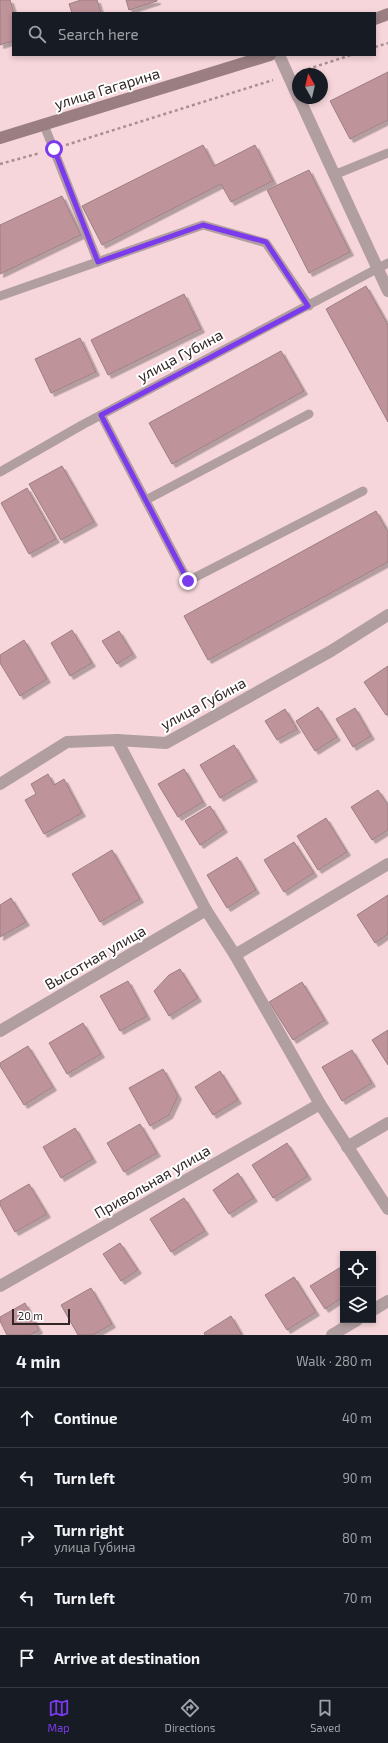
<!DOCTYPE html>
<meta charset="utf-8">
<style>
:root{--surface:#171b24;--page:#242831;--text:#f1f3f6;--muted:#9ea1a6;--line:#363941;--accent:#7c3aed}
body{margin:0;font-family:"Exo 2",sans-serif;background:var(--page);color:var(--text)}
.controls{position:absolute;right:12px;bottom:12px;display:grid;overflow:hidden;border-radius:0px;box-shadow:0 2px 6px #0003}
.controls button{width:36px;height:36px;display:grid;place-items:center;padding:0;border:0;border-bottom:1px solid var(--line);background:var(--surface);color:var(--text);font:20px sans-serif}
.compass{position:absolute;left:292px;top:68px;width:36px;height:36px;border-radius:50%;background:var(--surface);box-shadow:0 2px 6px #0003;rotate:352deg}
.scale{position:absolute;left:12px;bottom:10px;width:58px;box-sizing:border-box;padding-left:4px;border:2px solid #312527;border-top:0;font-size:11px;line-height:14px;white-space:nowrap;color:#312527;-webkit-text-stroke:3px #fff;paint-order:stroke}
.stop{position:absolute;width:12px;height:12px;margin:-9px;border:3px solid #7c3aed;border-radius:50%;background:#fff}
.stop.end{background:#7c3aed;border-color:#fff;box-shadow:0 1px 4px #0008}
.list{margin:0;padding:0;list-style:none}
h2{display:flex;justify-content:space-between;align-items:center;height:52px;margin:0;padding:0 16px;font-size:17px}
h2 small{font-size:13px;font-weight:400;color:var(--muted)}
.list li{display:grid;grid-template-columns:26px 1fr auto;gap:12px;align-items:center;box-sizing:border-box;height:60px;padding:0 16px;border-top:1px solid var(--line)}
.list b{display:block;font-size:15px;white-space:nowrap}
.list p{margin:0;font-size:13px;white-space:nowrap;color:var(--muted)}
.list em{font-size:13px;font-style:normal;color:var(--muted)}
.icon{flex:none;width:22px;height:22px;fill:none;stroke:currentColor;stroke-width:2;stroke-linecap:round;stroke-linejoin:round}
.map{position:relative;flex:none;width:388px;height:1335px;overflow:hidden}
.search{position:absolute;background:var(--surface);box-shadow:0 2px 6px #0003;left:12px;right:12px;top:12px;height:44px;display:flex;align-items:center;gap:10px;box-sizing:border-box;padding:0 14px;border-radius:0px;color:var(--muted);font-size:15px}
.sheet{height:352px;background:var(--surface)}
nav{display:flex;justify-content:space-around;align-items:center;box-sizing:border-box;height:56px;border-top:1px solid var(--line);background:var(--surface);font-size:11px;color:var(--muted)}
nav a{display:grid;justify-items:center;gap:2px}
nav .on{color:var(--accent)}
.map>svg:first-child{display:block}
</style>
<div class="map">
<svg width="388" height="1335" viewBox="0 0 388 1335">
<defs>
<filter id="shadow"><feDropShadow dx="3.5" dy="3.5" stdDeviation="0" flood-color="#0004"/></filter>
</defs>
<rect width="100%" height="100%" fill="#f6d6da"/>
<g fill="#be9399" stroke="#9c7f83" filter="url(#shadow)">
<polygon points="0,0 10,0 14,13 13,41 0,45"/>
<polygon points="81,0 97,0 101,13 72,13 69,4"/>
<polygon points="126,0 157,0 157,1 129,10"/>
<polygon points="388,72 388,120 350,139 330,101"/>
<polygon points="203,145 214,166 255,145 273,181 231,202 221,184 102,245 82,206"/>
<polygon points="309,170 350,252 309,273 267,190"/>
<polygon points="62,196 81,235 0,274 0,225"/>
<polygon points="366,286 388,325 388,422 326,309"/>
<polygon points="184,294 201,329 108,375 91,340"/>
<polygon points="80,338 96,372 51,393 35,359"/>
<polygon points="281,351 304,391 172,464 149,423"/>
<polygon points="62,466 94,522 61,540 29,484"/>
<polygon points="27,488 56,539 29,554 1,503"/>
<polygon points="376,511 388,532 388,562 208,660 184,616"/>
<polygon points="72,630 92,663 70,676 51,643"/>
<polygon points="119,631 133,654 117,664 102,641"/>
<polygon points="24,640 47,679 20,696 0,663 0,655"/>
<polygon points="388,666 388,714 386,715 364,682"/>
<polygon points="318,707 337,737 315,751 296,721"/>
<polygon points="355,708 371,736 353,747 336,719"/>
<polygon points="285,709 297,729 277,740 265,721"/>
<polygon points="234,745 254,778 220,798 200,765"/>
<polygon points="184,769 203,802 178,817 158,784"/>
<polygon points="48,774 54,785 64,779 82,813 44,834 25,800 36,794 31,784"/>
<polygon points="378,790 388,805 388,830 372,840 351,807"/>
<polygon points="210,806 224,829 200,845 185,821"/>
<polygon points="326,818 347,852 318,870 297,836"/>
<polygon points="294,842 314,873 284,892 264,860"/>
<polygon points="112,850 140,899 100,922 72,874"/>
<polygon points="237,857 256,890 227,908 207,875"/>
<polygon points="388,895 388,934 375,943 357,915"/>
<polygon points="11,898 26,922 0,937 0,905"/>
<polygon points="180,969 198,998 169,1016 154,991 169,975"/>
<polygon points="128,981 147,1016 120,1031 100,996"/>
<polygon points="302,982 325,1020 293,1040 269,1002"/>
<polygon points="83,1023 101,1054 67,1074 49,1043"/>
<polygon points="388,1030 388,1065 372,1040"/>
<polygon points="28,1046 53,1087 24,1105 0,1066 0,1063"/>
<polygon points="352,1050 372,1083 342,1101 322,1067"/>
<polygon points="163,1069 178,1096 169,1115 150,1126 129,1088"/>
<polygon points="220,1071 238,1100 213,1115 195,1087"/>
<polygon points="140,1124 157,1153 124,1172 107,1143"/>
<polygon points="75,1128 93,1159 61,1178 43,1147"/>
<polygon points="287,1143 308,1176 273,1198 252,1165"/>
<polygon points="238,1173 254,1198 229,1214 213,1190"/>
<polygon points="29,1184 47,1214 15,1232 0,1205 0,1201"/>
<polygon points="184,1198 205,1231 171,1252 150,1219"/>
<polygon points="120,1243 138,1270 121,1281 103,1254"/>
<polygon points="341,1267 343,1270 343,1297 325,1309 310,1286"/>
<polygon points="294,1277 316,1312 287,1330 265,1295"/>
<polygon points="91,1288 112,1324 93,1335 78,1335 61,1305"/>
<polygon points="25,1303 39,1330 30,1335 7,1335 0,1321 0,1317"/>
<polygon points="231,1316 242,1335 205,1335 204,1333"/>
</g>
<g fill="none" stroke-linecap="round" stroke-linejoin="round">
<g stroke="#a88f93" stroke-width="2.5" stroke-dasharray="3 3" stroke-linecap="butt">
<polyline points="375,47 388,43"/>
<polyline points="302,71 351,55"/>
<polyline points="66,145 273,80"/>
<polyline points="0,164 40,153"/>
</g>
<g stroke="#b19ea0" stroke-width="9">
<polyline points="44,125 98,262"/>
<polyline points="334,175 388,153"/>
<polyline points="0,296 203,225 266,243 309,306"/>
<polyline points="101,415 188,581 363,491"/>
<polyline points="0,472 82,425 388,263"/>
<polyline points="146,500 309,414"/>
</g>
<g stroke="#b19ea0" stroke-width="12">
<polyline points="279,55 298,97"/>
<polyline points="299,98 388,291"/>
<polyline points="117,740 206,910 235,955 320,1104 388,1209"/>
<polyline points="0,784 67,742 117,740 166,743 331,651 388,615"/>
<polyline points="235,955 388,864"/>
<polyline points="0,1031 206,910"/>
<polyline points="347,1147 388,1123"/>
<polyline points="0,1286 320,1104"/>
<polyline points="373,1310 388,1301"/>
<polyline points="332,1335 357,1320"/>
</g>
<g stroke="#9a7e81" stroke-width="12">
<polyline points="375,19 388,14"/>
<polyline points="0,138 270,55"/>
</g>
</g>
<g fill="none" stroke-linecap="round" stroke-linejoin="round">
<polyline stroke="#7c3aed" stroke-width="5" points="54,149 98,262 203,225 266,242 308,306 101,415 188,581"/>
</g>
<g text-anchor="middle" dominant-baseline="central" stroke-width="4" stroke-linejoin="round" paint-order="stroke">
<g font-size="15" fill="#312527" stroke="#fff">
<text transform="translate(107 88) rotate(-17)">улица Гагарина</text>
<text transform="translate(180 355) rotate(-28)">улица Губина</text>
<text transform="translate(203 703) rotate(-28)">улица Губина</text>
<text transform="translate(95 957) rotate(-30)">Высотная улица</text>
<text transform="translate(152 1181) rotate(-30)">Привольная улица</text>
</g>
</g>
</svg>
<div class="controls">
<button><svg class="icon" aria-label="locate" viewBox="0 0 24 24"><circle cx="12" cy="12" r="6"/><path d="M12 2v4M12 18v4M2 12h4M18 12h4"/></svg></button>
<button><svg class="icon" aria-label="layers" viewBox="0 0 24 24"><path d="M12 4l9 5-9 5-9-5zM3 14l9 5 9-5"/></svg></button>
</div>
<svg class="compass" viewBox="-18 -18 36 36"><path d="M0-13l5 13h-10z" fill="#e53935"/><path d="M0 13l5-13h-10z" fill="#9ea1a6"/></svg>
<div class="scale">20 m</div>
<div class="stop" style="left:54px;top:149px"></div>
<div class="stop end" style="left:188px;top:581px"></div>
<div class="search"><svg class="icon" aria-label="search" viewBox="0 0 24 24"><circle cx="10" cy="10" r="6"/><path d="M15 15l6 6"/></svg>Search here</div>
</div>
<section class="sheet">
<h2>4 min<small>Walk · 280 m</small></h2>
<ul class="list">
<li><svg class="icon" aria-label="ahead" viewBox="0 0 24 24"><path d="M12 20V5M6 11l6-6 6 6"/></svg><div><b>Continue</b></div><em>40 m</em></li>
<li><svg class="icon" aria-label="left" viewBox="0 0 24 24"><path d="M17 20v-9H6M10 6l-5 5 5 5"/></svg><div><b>Turn left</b></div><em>90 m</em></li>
<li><svg class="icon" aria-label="right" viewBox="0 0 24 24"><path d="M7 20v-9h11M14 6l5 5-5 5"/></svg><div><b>Turn right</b><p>улица Губина</p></div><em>80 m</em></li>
<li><svg class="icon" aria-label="left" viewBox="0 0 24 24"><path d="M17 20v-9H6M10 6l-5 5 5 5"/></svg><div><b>Turn left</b></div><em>70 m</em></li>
<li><svg class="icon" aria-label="arrive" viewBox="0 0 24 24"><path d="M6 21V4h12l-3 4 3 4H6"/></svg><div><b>Arrive at destination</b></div></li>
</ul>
</section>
<nav>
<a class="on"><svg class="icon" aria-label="map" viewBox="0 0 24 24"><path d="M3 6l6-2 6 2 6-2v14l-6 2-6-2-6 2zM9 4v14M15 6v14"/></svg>Map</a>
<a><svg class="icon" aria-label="directions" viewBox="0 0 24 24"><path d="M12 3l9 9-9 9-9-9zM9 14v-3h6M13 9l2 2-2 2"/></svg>Directions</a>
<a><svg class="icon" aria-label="saved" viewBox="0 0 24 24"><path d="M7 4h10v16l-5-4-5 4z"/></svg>Saved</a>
</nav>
